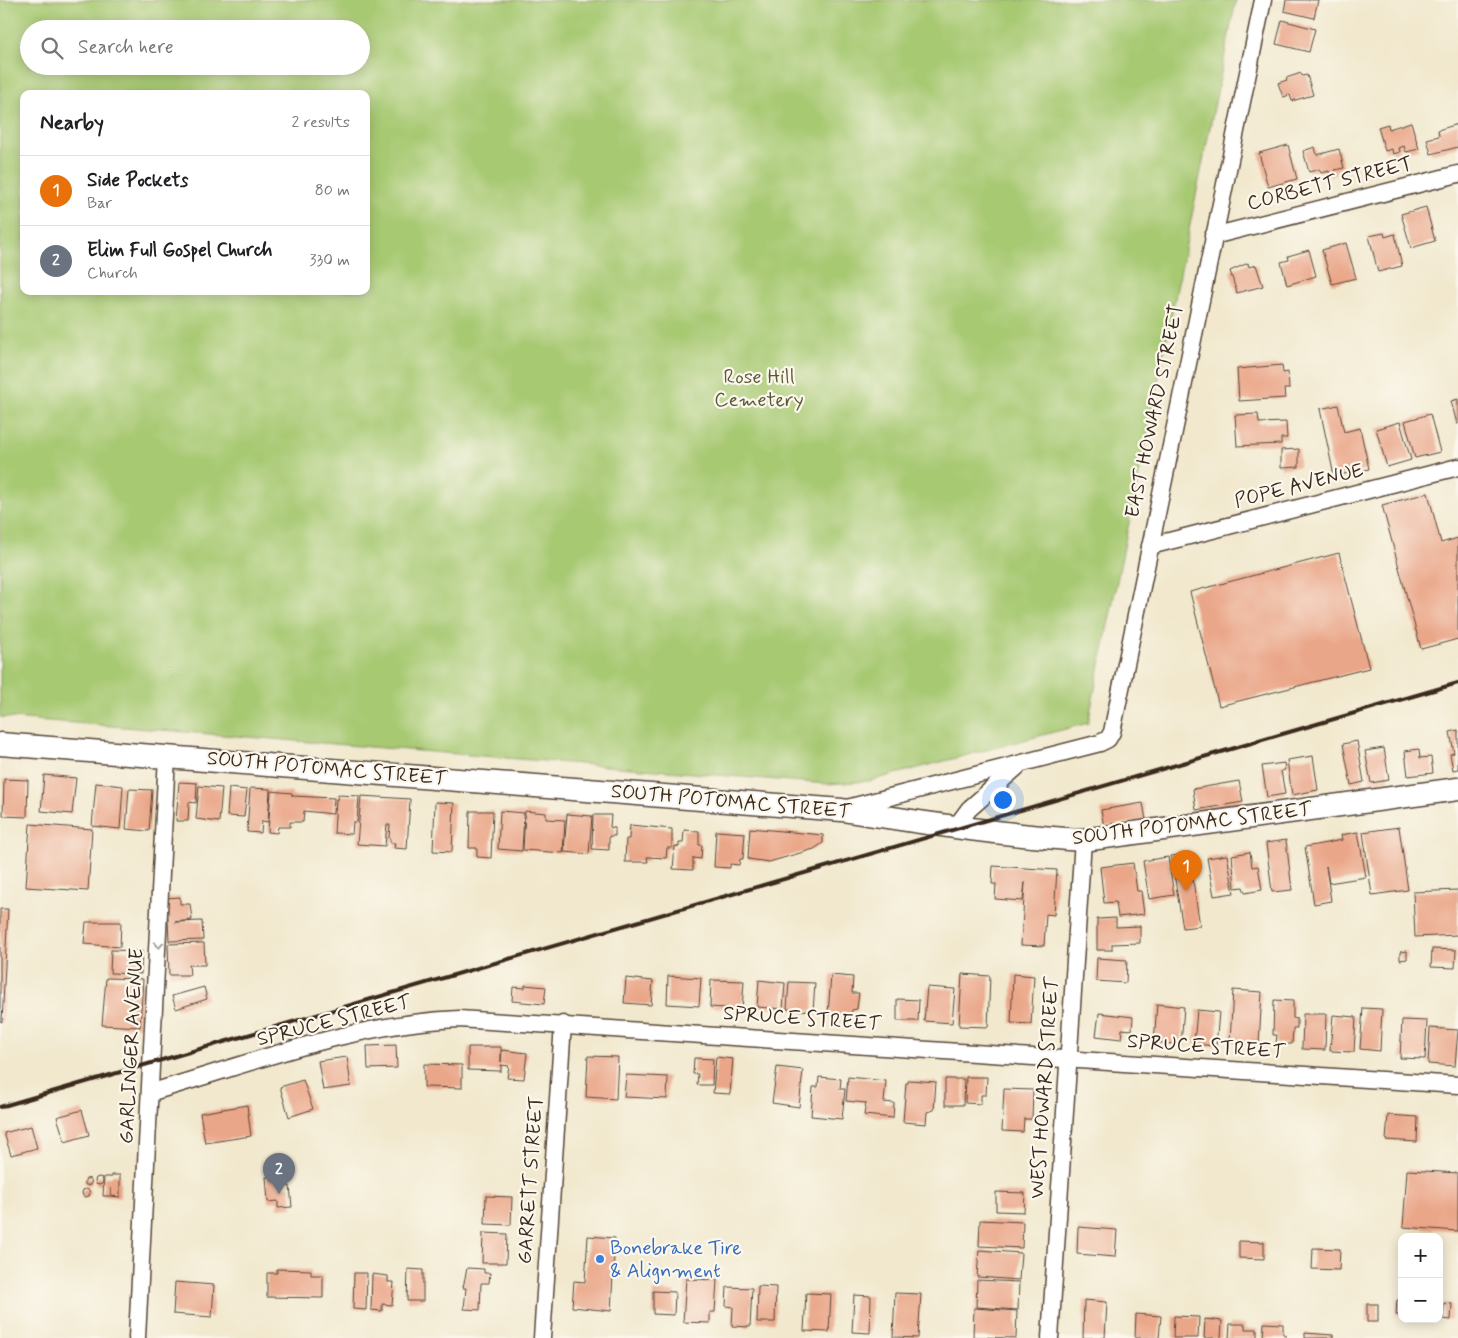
<!DOCTYPE html>
<meta charset="utf-8">
<style>
:root{--surface:#fff;--page:#f6f6f6;--text:#202124;--muted:#757577;--line:#e0e0e0;--accent:#b5179e}
body{margin:0;font-family:Mynerve,sans-serif;background:var(--page);color:var(--text)}
.controls{position:absolute;right:15px;bottom:15px;display:grid;overflow:hidden;border-radius:10px;box-shadow:0 2px 12px #0003}
.controls button{width:45px;height:45px;display:grid;place-items:center;padding:0;border:0;border-bottom:1px solid var(--line);background:var(--surface);color:var(--text);font:25px sans-serif}
.you{position:absolute;left:1002px;top:799px;width:18px;height:18px;margin:-12px;border:4px solid #fff;border-radius:50%;background:#1a73e8;box-shadow:0 0 0 8px #1a73e833}
.badge{display:grid;place-items:center;width:32px;height:32px;border-radius:50%;background:var(--accent);color:#fff;font-size:16px;font-weight:700}
.pin{position:absolute;translate:-50% -41px;filter:drop-shadow(0 1px 2px #0008)}
.pin::after{content:'';position:absolute;top:26px;width:18px;height:15px;background:inherit;clip-path:polygon(0 0,100% 0,50% 100%)}
.list{margin:0;padding:0;list-style:none}
h2{display:flex;justify-content:space-between;align-items:center;height:65px;margin:0;padding:0 20px;font-size:21px}
h2 small{font-size:16px;font-weight:400;color:var(--muted)}
.list li{display:grid;grid-template-columns:32px 1fr auto;gap:15px;align-items:center;box-sizing:border-box;height:70px;padding:0 20px;border-top:1px solid var(--line)}
.list b{display:block;font-size:19px;white-space:nowrap}
.list p{margin:0;font-size:16px;white-space:nowrap;color:var(--muted)}
.list em{font-size:16px;font-style:normal;color:var(--muted)}
.icon{flex:none;width:28px;height:28px;fill:none;stroke:currentColor;stroke-width:2;stroke-linecap:round;stroke-linejoin:round}
.map{position:relative;flex:none;width:1458px;height:1338px;overflow:hidden}
.search{position:absolute;background:var(--surface);box-shadow:0 2px 12px #0003;left:20px;top:20px;width:350px;height:55px;display:flex;align-items:center;gap:12px;box-sizing:border-box;padding:0 18px;border-radius:28px;color:var(--muted);font-size:19px}
.panel{position:absolute;background:var(--surface);box-shadow:0 2px 12px #0003;left:20px;top:90px;width:350px;height:205px;border-radius:10px}
.map>svg:first-child{display:block}
</style>
<div class="map">
<svg width="1458" height="1338" viewBox="0 0 1458 1338">
<rect width="100%" height="100%" fill="#fbf7ec"/>
<filter id="ink" filterUnits="userSpaceOnUse"><feTurbulence type="fractalNoise" baseFrequency=".02" numOctaves="2"/><feDisplacementMap in="SourceGraphic" scale="10" xChannelSelector="R" yChannelSelector="G"/><feConvolveMatrix kernelMatrix="1 2 1 2 8 2 1 2 1" color-interpolation-filters="sRGB"/></filter>
<filter id="wash" filterUnits="userSpaceOnUse"><feTurbulence type="fractalNoise" baseFrequency=".0096" numOctaves="4" result="noise"/><feDisplacementMap in="SourceGraphic" scale="20" xChannelSelector="R" yChannelSelector="G"/><feGaussianBlur stdDeviation="1.12" result="paint"/><feColorMatrix in="noise" values="0 0 0 0 0 0 0 0 0 0 0 0 0 0 0 0 0 1.4 0 .05"/><feComposite in="paint" operator="in"/></filter>
<g filter="url(#wash)">
<rect width="100%" height="100%" fill="#f1e8cd"/>
<path fill="#a7c972" stroke="#717a48" fill-rule="evenodd" d="M 0,0 L 1236,0 L 1088,723 L 869,781 L 828,784 L 0,717 ZM 29,29 L 361,29 L 361,66 L 29,66 ZM 24,94 L 366,94 L 366,291 L 24,291 Z"/>
<g id="blocks">
<g fill="#eaa688">
<polygon points="1286,0 1318,0 1314,18 1284,11"/>
<polygon points="1282,20 1315,29 1309,52 1276,44"/>
<polygon points="1301,73 1302,76 1307,75 1313,95 1292,101 1290,95 1283,97 1278,83 1287,80 1286,78"/>
<polygon points="1411,122 1419,149 1406,152 1404,146 1399,148 1400,152 1393,154 1392,149 1385,151 1378,127 1388,124 1389,129"/>
<polygon points="1458,124 1458,147 1431,154 1427,139 1439,136 1438,130"/>
<polygon points="1288,145 1297,179 1268,187 1259,153"/>
<polygon points="1315,147 1317,155 1339,149 1344,168 1335,170 1336,174 1330,176 1329,171 1321,173 1319,169 1309,172 1303,151"/>
<polygon points="1426,207 1435,241 1411,248 1401,214"/>
<polygon points="1384,233 1385,237 1395,234 1402,266 1378,272 1369,236"/>
<polygon points="1346,243 1356,278 1332,284 1322,250"/>
<polygon points="1309,250 1316,276 1287,285 1281,262 1289,260 1288,256"/>
<polygon points="1248,263 1249,267 1256,265 1263,286 1237,293 1230,271"/>
<polygon points="1282,365 1283,373 1288,372 1289,389 1284,389 1285,398 1239,401 1237,369"/>
<polygon points="1458,399 1458,424 1457,424 1451,401"/>
<polygon points="1338,405 1344,432 1360,428 1369,469 1334,476 1320,409"/>
<polygon points="1258,414 1259,423 1286,422 1287,438 1281,438 1281,444 1237,446 1235,415"/>
<polygon points="1430,414 1440,452 1415,458 1405,421"/>
<polygon points="1400,422 1411,460 1387,467 1376,429"/>
<polygon points="1299,449 1299,467 1281,468 1281,450"/>
<polygon points="1428,493 1441,543 1458,538 1458,639 1421,649 1382,505"/>
<polygon points="1339,553 1369,668 1219,706 1190,592"/>
<polygon points="1458,730 1458,769 1453,770 1450,754 1454,753 1450,732"/>
<polygon points="1357,741 1364,782 1351,785 1343,744"/>
<polygon points="1384,748 1389,780 1371,783 1365,751"/>
<polygon points="1419,749 1420,758 1431,757 1433,773 1408,776 1405,751"/>
<polygon points="1313,756 1318,790 1292,795 1287,760"/>
<polygon points="1284,763 1285,770 1281,771 1285,794 1267,797 1262,766"/>
<polygon points="44,775 76,778 72,814 41,811"/>
<polygon points="4,779 28,780 27,817 3,816"/>
<polygon points="1239,781 1243,802 1196,810 1193,789"/>
<polygon points="179,782 197,783 196,803 189,802 188,821 176,821"/>
<polygon points="96,783 123,786 120,829 92,826"/>
<polygon points="199,786 222,788 219,822 196,819"/>
<polygon points="229,788 247,790 244,817 227,816"/>
<polygon points="250,788 270,789 268,822 262,821 261,833 247,832"/>
<polygon points="129,789 152,790 149,831 126,829"/>
<polygon points="271,791 292,793 292,796 334,798 333,814 304,811 303,822 290,822 290,827 278,827 277,833 268,832"/>
<polygon points="338,795 359,796 357,822 353,822 352,834 334,833 336,799 338,799"/>
<polygon points="361,796 410,799 407,849 394,848 395,843 391,843 389,837 390,825 387,825 385,846 357,844"/>
<polygon points="435,802 454,803 452,852 433,851"/>
<polygon points="1143,803 1146,820 1104,827 1101,810"/>
<polygon points="470,811 493,811 491,858 477,857 477,848 469,848"/>
<polygon points="500,811 524,813 522,851 498,849"/>
<polygon points="525,811 546,813 546,819 565,820 563,853 523,850"/>
<polygon points="567,814 592,816 589,854 564,852"/>
<polygon points="593,815 611,815 610,827 615,828 615,836 609,836 609,850 592,849"/>
<polygon points="30,824 92,829 88,891 26,887"/>
<polygon points="630,825 672,829 672,848 667,848 666,858 647,857 648,862 625,862 626,839 629,839"/>
<polygon points="1399,827 1408,890 1372,895 1363,832"/>
<polygon points="750,828 823,835 823,843 814,849 769,862 748,859"/>
<polygon points="684,830 699,831 699,845 702,845 701,859 693,858 693,870 673,869 675,846 679,847 679,843 683,843"/>
<polygon points="716,831 745,833 743,859 740,859 739,865 730,864 730,868 714,867"/>
<polygon points="1358,832 1366,877 1329,883 1326,866 1331,901 1314,904 1305,847 1342,840 1341,835"/>
<polygon points="1286,840 1292,890 1272,892 1266,843"/>
<polygon points="1250,852 1252,867 1258,866 1262,890 1245,893 1243,887 1235,888 1232,855"/>
<polygon points="1189,854 1200,926 1183,928 1171,856"/>
<polygon points="1227,855 1234,893 1214,896 1207,858"/>
<polygon points="1168,857 1174,895 1149,899 1143,861"/>
<polygon points="1133,863 1137,891 1141,891 1144,914 1118,917 1116,902 1104,903 1100,867"/>
<polygon points="993,866 1057,870 1054,915 1046,914 1044,946 1021,945 1025,882 1023,901 995,899 996,884 992,884"/>
<polygon points="1458,890 1458,935 1415,937 1413,892"/>
<polygon points="180,897 180,904 190,904 192,920 175,922 202,921 203,940 169,941 167,898"/>
<polygon points="0,909 8,909 2,1022 0,1021"/>
<polygon points="1116,918 1116,927 1140,926 1140,943 1112,944 1112,950 1097,950 1097,919"/>
<polygon points="86,922 121,922 120,947 84,944"/>
<polygon points="204,943 205,965 189,965 190,975 169,975 168,944"/>
<polygon points="1432,949 1456,950 1455,968 1431,967"/>
<polygon points="111,950 142,951 141,974 110,973"/>
<polygon points="1407,951 1407,959 1400,960 1400,952"/>
<polygon points="1097,958 1127,960 1126,983 1096,981"/>
<polygon points="962,974 990,976 988,1027 959,1026"/>
<polygon points="1013,974 1034,976 1031,1024 1011,1023"/>
<polygon points="831,975 853,977 852,993 859,993 857,1009 852,1010 851,1016 828,1014"/>
<polygon points="668,976 701,978 699,1006 667,1004"/>
<polygon points="106,978 143,979 140,1027 102,1025"/>
<polygon points="626,978 653,981 651,1005 624,1003"/>
<polygon points="711,980 744,981 742,1009 710,1007"/>
<polygon points="759,980 785,983 783,1009 757,1007"/>
<polygon points="789,982 815,983 813,1011 787,1009"/>
<polygon points="525,985 546,987 544,1004 512,1001 513,987 525,988"/>
<polygon points="204,987 207,999 176,1009 172,996"/>
<polygon points="927,987 955,989 952,1023 924,1021"/>
<polygon points="1233,990 1262,992 1259,1044 1230,1042"/>
<polygon points="897,999 919,1000 918,1021 897,1021"/>
<polygon points="1274,1000 1293,1001 1293,1018 1297,1019 1297,1028 1293,1028 1292,1044 1276,1044 1277,1035 1273,1035"/>
<polygon points="1157,1004 1184,1007 1181,1045 1154,1042"/>
<polygon points="1363,1008 1382,1009 1380,1051 1360,1049"/>
<polygon points="1197,1010 1219,1012 1216,1046 1194,1044"/>
<polygon points="1099,1013 1133,1017 1132,1030 1122,1029 1121,1039 1096,1036"/>
<polygon points="1303,1014 1326,1014 1325,1050 1302,1049"/>
<polygon points="1333,1015 1356,1017 1354,1052 1330,1051"/>
<polygon points="1402,1020 1427,1021 1425,1059 1400,1058"/>
<polygon points="1430,1028 1458,1030 1455,1066 1428,1064"/>
<polygon points="396,1045 397,1068 368,1069 367,1046"/>
<polygon points="468,1047 501,1047 501,1062 502,1050 527,1053 524,1079 507,1078 509,1066 501,1065 501,1071 468,1070"/>
<polygon points="588,1056 618,1057 616,1099 586,1097"/>
<polygon points="347,1057 351,1086 323,1090 318,1061"/>
<polygon points="716,1057 733,1059 730,1094 713,1093"/>
<polygon points="694,1058 713,1059 712,1085 697,1085 698,1074 693,1074"/>
<polygon points="424,1064 462,1065 462,1088 424,1087"/>
<polygon points="777,1067 803,1070 799,1107 772,1103"/>
<polygon points="626,1075 668,1077 667,1099 624,1097"/>
<polygon points="819,1077 841,1079 840,1089 845,1089 842,1119 811,1116 813,1087 818,1087"/>
<polygon points="848,1077 886,1081 884,1102 894,1103 893,1118 864,1115 866,1103 846,1101"/>
<polygon points="966,1077 987,1077 986,1095 981,1095 981,1104 965,1103"/>
<polygon points="945,1079 964,1079 963,1105 945,1105"/>
<polygon points="303,1080 313,1109 289,1117 280,1087"/>
<polygon points="909,1080 936,1082 934,1110 927,1112 926,1124 903,1122 906,1083 908,1083"/>
<polygon points="1004,1089 1033,1090 1032,1119 1024,1119 1023,1132 1002,1131"/>
<polygon points="247,1105 251,1136 205,1143 200,1113"/>
<polygon points="82,1110 89,1135 65,1142 57,1117"/>
<polygon points="1388,1115 1418,1117 1417,1142 1386,1140"/>
<polygon points="31,1126 37,1148 11,1155 4,1133"/>
<polygon points="1407,1170 1458,1173 1458,1231 1403,1227"/>
<polygon points="112,1175 120,1175 120,1197 111,1196 111,1188 111,1196 103,1196 104,1177 112,1177"/>
<polygon points="278,1176 279,1186 290,1186 292,1207 278,1208 278,1201 268,1202 266,1177"/>
<circle cx="99" cy="1181" r="4"/>
<circle cx="88" cy="1182" r="3.5"/>
<circle cx="86" cy="1193" r="4"/>
<polygon points="996,1192 1025,1193 1024,1212 996,1211"/>
<polygon points="486,1196 512,1197 511,1225 485,1224"/>
<polygon points="980,1220 1023,1222 1022,1248 979,1246"/>
<polygon points="1078,1227 1117,1230 1115,1257 1077,1254"/>
<polygon points="483,1233 507,1234 506,1263 482,1263"/>
<polygon points="588,1236 615,1238 611,1311 572,1307 574,1281 585,1282"/>
<polygon points="1239,1241 1264,1242 1264,1259 1239,1258"/>
<polygon points="1313,1248 1340,1249 1339,1270 1312,1269"/>
<polygon points="979,1250 1021,1253 1019,1280 977,1277"/>
<polygon points="467,1268 484,1269 484,1273 490,1273 489,1283 481,1283 480,1310 464,1309 466,1288 463,1288"/>
<polygon points="277,1269 311,1270 311,1275 323,1275 323,1298 267,1297 267,1273 277,1273"/>
<polygon points="408,1269 423,1270 423,1301 407,1301"/>
<polygon points="354,1273 367,1273 366,1310 353,1309"/>
<polygon points="372,1274 388,1276 388,1282 394,1282 392,1305 382,1304 382,1311 371,1310"/>
<polygon points="686,1279 717,1280 715,1312 710,1312 710,1323 683,1322"/>
<polygon points="977,1280 1019,1282 1018,1310 976,1307"/>
<polygon points="175,1282 214,1285 212,1317 173,1314"/>
<polygon points="758,1286 776,1287 775,1322 757,1322"/>
<polygon points="727,1287 752,1288 750,1327 732,1326 733,1307 726,1306"/>
<polygon points="653,1291 675,1292 674,1315 653,1314"/>
<polygon points="806,1293 831,1294 829,1332 804,1331"/>
<polygon points="895,1293 921,1294 918,1338 893,1337"/>
<polygon points="854,1295 871,1296 870,1333 852,1332"/>
<polygon points="1084,1300 1107,1302 1105,1338 1083,1338"/>
<polygon points="1397,1300 1402,1301 1402,1315 1396,1315"/>
<polygon points="1444,1303 1452,1304 1451,1320 1443,1319"/>
<rect x="1367" y="1304" width="11" height="18"/>
<polygon points="974,1308 1017,1311 1016,1338 973,1337"/>
<polygon points="1136,1314 1161,1316 1159,1338 1135,1338"/>
<polygon points="1174,1316 1199,1317 1198,1338 1173,1338"/>
<polygon points="1205,1319 1222,1321 1221,1338 1204,1338"/>
<polygon points="1264,1323 1283,1324 1283,1334 1286,1335 1286,1338 1263,1338"/>
<polygon points="1230,1324 1245,1324 1245,1329 1257,1329 1257,1338 1229,1338"/>
<polygon points="1305,1333 1333,1335 1333,1338 1305,1338"/>
</g>
</g>
</g>
<g filter="url(#ink)">
<use href="#blocks" fill-opacity="0" stroke="#564638" stroke-width="1"/>
<g fill="none" stroke-linecap="round" stroke-linejoin="round">
<defs>
<g id="minor">
<polyline points="1213,236 1458,174"/>
<polyline points="1150,546 1458,467"/>
<polyline points="847,808 1100,743 1108,739 1112,732 1263,0"/>
<polyline points="955,828 969,809 1017,767"/>
<path d="M 152,1092 C 252,1063 354,1023 459,1019 L 1458,1085"/>
<polyline points="137,1338 167,756"/>
<polyline points="542,1338 563,1024"/>
<polyline points="1050,1338 1083,840"/>
</g>
<path id="secondary" d="M 0,744 L 842,810 C 923,823 1002,835 1083,840 L 1458,789"/>
</defs>
<use href="#minor" stroke="#564638" stroke-width="19"/>
<use href="#secondary" stroke="#564638" stroke-width="25"/>
<use href="#minor" stroke="#fff" stroke-width="16"/>
<use href="#secondary" stroke="#fff" stroke-width="22"/>
<polyline stroke="#3b2a1e" stroke-width="4" points="0,1107 1458,683"/>
</g>
<defs><path id="oneway-chevron" d="M-2-3.5L2.5 0L-2 3.5" fill="none" stroke-width="1.6" stroke-linecap="round" stroke-linejoin="round" transform="scale(1.25)"/></defs>
<use stroke="#a79f9a" href="#oneway-chevron" transform="translate(159 945) rotate(93)"/>
</g>
<circle fill="#3f7fe0" stroke="#fbf7ec" stroke-width="2" cx="600" cy="1259" r="5"/>
<g text-anchor="middle" dominant-baseline="central" stroke-width="4.5" stroke-linejoin="round" paint-order="stroke">
<g font-size="20" fill="#3b2a1e" stroke="#fbf7ec">
<text transform="translate(1330 184) rotate(-14)">CORBETT STREET</text>
<text transform="translate(1155 411) rotate(-78)">EAST HOWARD STREET</text>
<text transform="translate(1299 486) rotate(-14)">POPE AVENUE</text>
<text transform="translate(327 769) rotate(5)">SOUTH POTOMAC STREET</text>
<text transform="translate(731 802) rotate(5)">SOUTH POTOMAC STREET</text>
<text transform="translate(1192 824) rotate(-7)">SOUTH POTOMAC STREET</text>
<text transform="translate(802 1019) rotate(4)">SPRUCE STREET</text>
<text transform="translate(334 1021) rotate(-14)">SPRUCE STREET</text>
<text transform="translate(132 1046) rotate(-87)">GARLINGER AVENUE</text>
<text transform="translate(1206 1047) rotate(4)">SPRUCE STREET</text>
<text transform="translate(1045 1088) rotate(-86)">WEST HOWARD STREET</text>
<text transform="translate(531 1180) rotate(-86)">GARRETT STREET</text>
</g>
<g font-size="20" fill="#5b5a37" stroke="#fbf7ec">
<text x="759" y="377">Rose Hill<tspan x="759" dy="23">Cemetery</tspan></text>
</g>
<g font-size="20" fill="#366cbe" stroke="#fbf7ec" text-anchor="start">
<text x="610" y="1248">Bonebrake Tire<tspan x="610" dy="23">&amp; Alignment</tspan></text>
</g>
</g>
</svg>
<div class="controls">
<button>+</button>
<button>−</button>
</div>
<div class="you"></div>
<div class="pin badge" style="left:1186px;top:891px;background:#e8710a">1</div>
<div class="pin badge" style="left:279px;top:1194px;background:#6b7280">2</div>
<div class="search"><svg class="icon" aria-label="search" viewBox="0 0 24 24"><circle cx="10" cy="10" r="6"/><path d="M15 15l6 6"/></svg>Search here</div>
<section class="panel">
<h2>Nearby<small>2 results</small></h2>
<ul class="list">
<li><span class="badge" style="background:#e8710a">1</span><div><b>Side Pockets</b><p>Bar</p></div><em>80 m</em></li>
<li><span class="badge" style="background:#6b7280">2</span><div><b>Elim Full Gospel Church</b><p>Church</p></div><em>330 m</em></li>
</ul>
</section>
</div>
